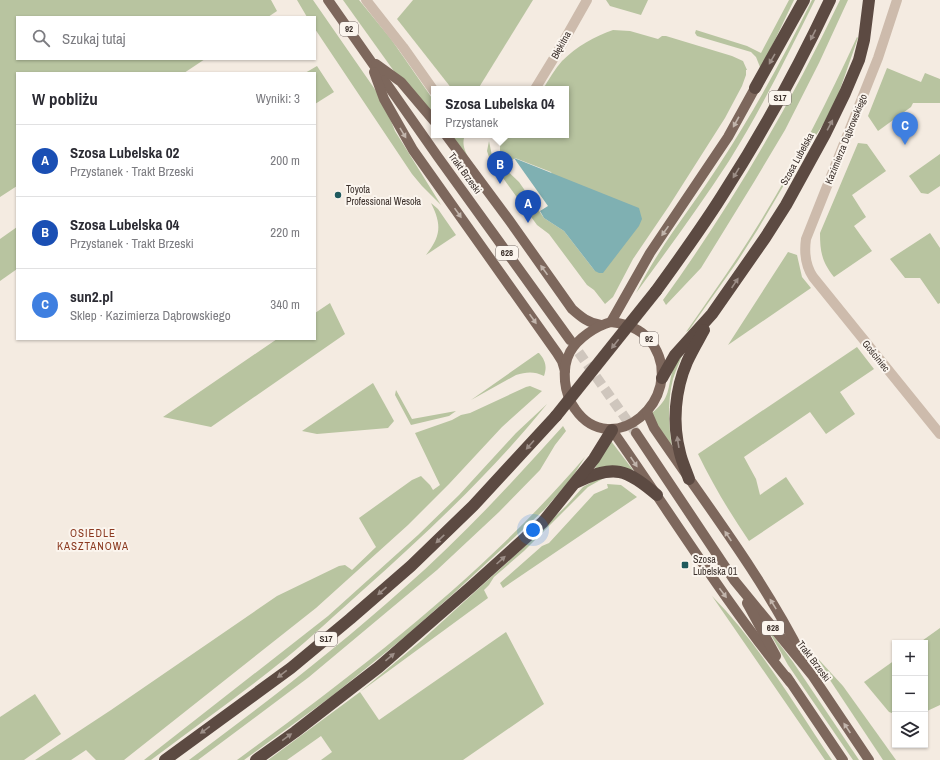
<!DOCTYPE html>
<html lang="pl">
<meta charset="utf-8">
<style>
:root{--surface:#fff;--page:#f7f7f7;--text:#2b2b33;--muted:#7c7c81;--line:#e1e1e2;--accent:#1f5a5e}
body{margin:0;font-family:"Archivo Narrow",sans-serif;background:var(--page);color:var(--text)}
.controls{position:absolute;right:12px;bottom:12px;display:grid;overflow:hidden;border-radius:0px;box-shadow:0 1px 3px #0004}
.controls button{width:36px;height:36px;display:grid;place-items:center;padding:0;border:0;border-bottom:1px solid var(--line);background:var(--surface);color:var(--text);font:20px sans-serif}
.you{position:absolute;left:533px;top:530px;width:14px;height:14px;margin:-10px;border:3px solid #fff;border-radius:50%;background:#1a73e8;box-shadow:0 0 0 6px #1a73e833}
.badge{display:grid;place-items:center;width:26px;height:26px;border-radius:50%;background:var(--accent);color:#fff;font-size:13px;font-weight:700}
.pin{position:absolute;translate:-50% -33px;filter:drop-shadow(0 1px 2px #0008)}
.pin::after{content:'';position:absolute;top:21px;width:14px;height:12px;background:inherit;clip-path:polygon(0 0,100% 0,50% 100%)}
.popup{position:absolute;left:431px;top:86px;width:138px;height:52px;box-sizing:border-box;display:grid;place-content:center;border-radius:0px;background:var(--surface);filter:drop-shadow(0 1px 3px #0005);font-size:13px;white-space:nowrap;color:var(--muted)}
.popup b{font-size:15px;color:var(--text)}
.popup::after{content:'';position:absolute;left:50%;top:100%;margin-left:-8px;border:8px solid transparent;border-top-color:var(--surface)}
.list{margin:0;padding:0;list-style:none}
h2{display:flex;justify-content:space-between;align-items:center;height:52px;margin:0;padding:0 16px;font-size:17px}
h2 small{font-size:13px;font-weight:400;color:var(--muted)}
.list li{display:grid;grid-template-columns:26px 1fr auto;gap:12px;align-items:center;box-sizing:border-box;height:72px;padding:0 16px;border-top:1px solid var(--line)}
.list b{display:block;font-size:15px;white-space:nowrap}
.list p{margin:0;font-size:13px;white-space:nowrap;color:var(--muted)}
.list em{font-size:13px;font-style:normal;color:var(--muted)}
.icon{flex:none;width:22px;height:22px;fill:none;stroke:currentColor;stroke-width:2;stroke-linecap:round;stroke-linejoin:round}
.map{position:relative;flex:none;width:940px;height:760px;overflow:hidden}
.search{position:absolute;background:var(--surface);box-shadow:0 1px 3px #0004;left:16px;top:16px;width:300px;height:44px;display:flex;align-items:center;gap:10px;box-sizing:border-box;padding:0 14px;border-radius:0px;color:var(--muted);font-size:15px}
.panel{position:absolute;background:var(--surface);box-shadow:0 1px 3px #0004;left:16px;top:72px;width:300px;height:268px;border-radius:0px}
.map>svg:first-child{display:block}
</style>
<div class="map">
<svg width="940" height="760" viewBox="0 0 940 760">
<rect width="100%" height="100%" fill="#f4ebe1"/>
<g fill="#b8c4a0">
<polygon points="0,0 271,0 277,11 268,17 17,17 17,59 205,59 184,73 17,73 17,186 0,197"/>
<polygon points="297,0 313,0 383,101 395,131 441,205 422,186 412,174 315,29 315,17 307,17"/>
<polygon points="343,0 359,0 391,39 434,101 434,120 396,74"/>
<polygon points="413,0 533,0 478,89 452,89 397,19"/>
<polygon points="606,0 648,0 641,15 610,6"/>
<polygon points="789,0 794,0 762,67 760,67 756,57 751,52 697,36 695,33 696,30 747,46 761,53"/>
<path d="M 812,0 L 815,0 C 788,54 761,110 729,161 C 700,206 668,249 636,293 C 659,247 692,207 719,165 C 754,112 784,56 812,0 Z"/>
<path d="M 840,0 L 848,0 L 819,63 L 785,130 L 754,182 L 701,268 L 666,305 L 663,300 C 731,206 790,105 840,0 Z"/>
<path d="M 613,30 L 630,31 L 658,39 L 662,36 L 666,36 L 732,56 L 743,61 L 747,70 L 746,70 L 746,75 L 742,86 L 725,118 L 669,206 L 633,259 L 613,297 L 605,304 L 594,290 L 587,285 L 549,234 L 537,225 L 490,160 L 487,151 L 489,141 L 492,156 L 519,182 L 544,218 L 564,231 L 595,271 L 551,172 L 515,158 L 511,161 L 506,160 L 500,152 L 500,135 L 566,135 L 566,89 L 543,89 C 549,79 555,69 562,61 C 576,47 595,36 613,30 Z"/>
<path d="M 857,37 L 858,38 L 837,98 L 824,123 L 791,173 L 758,229 L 737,262 L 689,330 L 686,332 C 711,296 737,260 760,222 C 797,162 828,100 857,37 Z"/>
<polygon points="317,66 334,92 315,104 315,73 305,73"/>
<polygon points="887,68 921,82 925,73 940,79 940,103 913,103 911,107 878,131 868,116"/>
<path d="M 447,135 L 465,135 C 459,149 472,162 480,173 Z"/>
<path d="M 858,143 L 867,144 L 886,171 L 852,195 L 866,217 L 854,226 L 872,251 L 834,277 C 822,262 820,252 820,233 Z"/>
<polygon points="940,154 940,186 928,194 921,193 909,176"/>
<path d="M 431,203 L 438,209 L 456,235 L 426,255 C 441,236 442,225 431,203 Z"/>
<polygon points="17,227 17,269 0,281 0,239"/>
<polygon points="930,233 940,248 940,303 938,304 920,278 905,278 890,259"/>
<polygon points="788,252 797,255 802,277 811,288 728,345"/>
<polygon points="330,303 345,334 211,427 163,417 277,339 315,339 315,313"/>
<path d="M 857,347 L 874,369 L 840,392 L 855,414 L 826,434 L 810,412 L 744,457 L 756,479 L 760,495 L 786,477 L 804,504 L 749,541 C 730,513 713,485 698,454 Z"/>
<path d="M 684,350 C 681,360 676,369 673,379 C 667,402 669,426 672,448 L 655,424 L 652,413 C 671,398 667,389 673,369 C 676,363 680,356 684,350 Z"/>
<path d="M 538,353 L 539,353 C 546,361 547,367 544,376 C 534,371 526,372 516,375 L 471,400 Z"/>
<polygon points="373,383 394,421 388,428 317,434 302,431"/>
<polygon points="530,386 542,391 502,427 449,484 408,525 316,608 124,760 96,760 86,750 71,760 35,760 111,710 277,596 339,566 345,565 352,570 376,547 359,518 412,480 421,476 430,485 433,490 440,485 415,433 452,420 461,415 470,413 526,387"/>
<polygon points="396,390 412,419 456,411 449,416 411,425 395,395"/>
<path d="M 547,404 C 492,472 428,532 363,590 C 337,613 312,637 286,658 C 242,694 196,726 151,760 L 144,760 L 328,616 L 418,535 L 459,495 L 516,433 Z"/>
<path d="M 563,426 L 566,431 L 555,445 L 540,470 L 499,512 L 437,570 L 309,677 L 198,760 L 189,760 C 263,705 336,649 404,588 C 461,538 512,483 563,426 Z"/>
<polygon points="611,441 633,470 595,469 595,468"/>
<path d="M 585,457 L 571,479 L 544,510 L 453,594 L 407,635 L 332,696 L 244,760 L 237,760 C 361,669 485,574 585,457 Z"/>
<polygon points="610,477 604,478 588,487 524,551 494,577 489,585 484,590 488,598 360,692 379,720 506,632 544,704 463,760 321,760 332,752 321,736 287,760 268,760 360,692 422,640 522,549 566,506 583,487 599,478"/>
<polygon points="607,484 621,485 637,497 503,588 500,583 542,546 549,543 594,494 608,488"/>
<path d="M 712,596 C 759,644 794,704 832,760 L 825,760 Z"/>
<polygon points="766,626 793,662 859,760 853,760 788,665"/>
<polygon points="940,628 940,705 925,712 925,643 919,643"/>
<polygon points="810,650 843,686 896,760 883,760"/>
<polygon points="895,660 895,714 889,712 864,682"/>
<polygon points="35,694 61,734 24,760 0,760 0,717"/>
</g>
<polygon fill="#7fb0b2" points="514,158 639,208 642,219 639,226 603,273 599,273 595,271 564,231 544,218 540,211 548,206"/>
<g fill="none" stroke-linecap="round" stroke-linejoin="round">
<polyline stroke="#cfc6bd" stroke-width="10" stroke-dasharray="10 5" stroke-linecap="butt" points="570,340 636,433"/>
<g stroke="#cdbbac" stroke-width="10">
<polyline points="366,0 403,47 434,91"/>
<path d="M 897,0 L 878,58 L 806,239 C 804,253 805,265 813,277 L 940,434"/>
<polyline points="535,89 557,53 587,0"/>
</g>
<g stroke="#7d675c" stroke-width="10">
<polyline points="328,0 438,157 570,340"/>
<polyline points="376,64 401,82 434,121"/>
<polyline points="374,72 384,99 413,150 557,353 562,361 565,371"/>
<path d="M 446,135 L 509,220 L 572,309 C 581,317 588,323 601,325"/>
<path d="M 611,322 C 628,324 645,331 654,346 C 686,399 612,462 575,409 C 564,394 561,369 570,352 C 578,338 596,326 611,322 Z"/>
<polyline points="611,322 650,253 728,137 755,88"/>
<path d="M 647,412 L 654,428 C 705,503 762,576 803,658"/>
<path d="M 612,430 C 671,514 725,602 790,682"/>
<polyline points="636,433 734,580 812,675 869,760"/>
<polyline points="747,603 776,656"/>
<polyline points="787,677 843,760"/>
</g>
<g stroke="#5c4a42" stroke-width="12">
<polyline points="755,88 804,0"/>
<path d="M 656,291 C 680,258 704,225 725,191 C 764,130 799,66 830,0"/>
<polyline points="662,378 675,355 712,314 765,238 786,205 825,134 845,93 859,60 864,40 869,0"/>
<path d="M 689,479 C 686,470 682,462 680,453 C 672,423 675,390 687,362 C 692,351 698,341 704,330"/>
<path d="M 577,482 C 614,464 627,469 657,495"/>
<polyline points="165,760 291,668 350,619 411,566 473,506 556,416"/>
<polyline points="256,760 295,732 379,667 472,586 543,522 594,459 612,430"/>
</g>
<polyline stroke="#5c4a42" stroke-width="12" points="556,416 656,291"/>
</g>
<defs><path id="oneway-solid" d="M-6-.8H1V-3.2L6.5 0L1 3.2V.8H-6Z"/></defs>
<g fill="#9c8e87">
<use href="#oneway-solid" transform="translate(813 35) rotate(117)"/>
<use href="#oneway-solid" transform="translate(772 59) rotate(120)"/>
<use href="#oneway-solid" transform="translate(830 125) rotate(-62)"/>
<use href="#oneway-solid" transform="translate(736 173) rotate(121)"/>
<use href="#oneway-solid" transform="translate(735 283) rotate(-56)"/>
<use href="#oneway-solid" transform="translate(615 344) rotate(128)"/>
<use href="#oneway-solid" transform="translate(678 442) rotate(-99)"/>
<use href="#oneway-solid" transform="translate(530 445) rotate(132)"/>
<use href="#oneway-solid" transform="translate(440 539) rotate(136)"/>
<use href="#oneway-solid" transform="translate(501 560) rotate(-42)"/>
<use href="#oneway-solid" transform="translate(382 591) rotate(139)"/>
<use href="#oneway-solid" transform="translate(390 657) rotate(-40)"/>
<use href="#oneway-solid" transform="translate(282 674) rotate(143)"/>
<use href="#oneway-solid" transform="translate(205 730) rotate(144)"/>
<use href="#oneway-solid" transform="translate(287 737) rotate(-36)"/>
</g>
<g fill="#c2b5ac">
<use href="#oneway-solid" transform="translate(736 122) rotate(119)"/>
<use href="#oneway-solid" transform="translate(403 133) rotate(59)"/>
<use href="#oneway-solid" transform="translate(458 213) rotate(55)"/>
<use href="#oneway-solid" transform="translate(665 231) rotate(125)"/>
<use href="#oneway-solid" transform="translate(544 270) rotate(-126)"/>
<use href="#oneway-solid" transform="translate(533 319) rotate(55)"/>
<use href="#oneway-solid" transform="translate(634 462) rotate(56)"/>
<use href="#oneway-solid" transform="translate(728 536) rotate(-124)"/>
<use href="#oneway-solid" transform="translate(723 593) rotate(53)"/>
<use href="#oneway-solid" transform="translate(773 604) rotate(-122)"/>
<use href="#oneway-solid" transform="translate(847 728) rotate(-124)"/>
</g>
<g fill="#1f5a5e" stroke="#fbf5ee" stroke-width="1.5">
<circle cx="338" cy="195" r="4"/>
<rect x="681" y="561" width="8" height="8" rx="2"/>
</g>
<g text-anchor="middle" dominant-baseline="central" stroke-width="4" stroke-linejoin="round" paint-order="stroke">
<g fill="#fbf5ee" stroke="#756b66" stroke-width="1">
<rect x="340" y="22" width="18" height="14" rx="3"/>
<rect x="769" y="91" width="22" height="14" rx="3"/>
<rect x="496" y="246" width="22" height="14" rx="3"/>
<rect x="640" y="332" width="18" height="14" rx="3"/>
<rect x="762" y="621" width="22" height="14" rx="3"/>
<rect x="315" y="632" width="22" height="14" rx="3"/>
</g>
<g font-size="9" font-weight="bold" fill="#3b302b">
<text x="349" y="29">92</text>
<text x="780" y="98">S17</text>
<text x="507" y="253">628</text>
<text x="649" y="339">92</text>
<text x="773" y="628">628</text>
<text x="326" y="639">S17</text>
</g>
<g font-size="10" fill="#3b302b" stroke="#fbf5ee">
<text transform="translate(561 45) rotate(-61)">Błękitna</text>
<text transform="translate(846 139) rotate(-68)">Kazimierza Dąbrowskiego</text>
<text transform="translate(797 159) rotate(-61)">Szosa Lubelska</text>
<text transform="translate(465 173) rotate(54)">Trakt Brzeski</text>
<text transform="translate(876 356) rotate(51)">Gościniec</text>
<text transform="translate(814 661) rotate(53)">Trakt Brzeski</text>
</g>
<g font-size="10" fill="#3b302b" stroke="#fbf5ee" text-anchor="start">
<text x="346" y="189">Toyota<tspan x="346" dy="12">Professional Wesoła</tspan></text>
<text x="693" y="559">Szosa<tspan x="693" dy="12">Lubelska 01</tspan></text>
</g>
<g font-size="11" letter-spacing="1" fill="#8c3b22" stroke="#fbf5ee">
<text x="93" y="533">OSIEDLE<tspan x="93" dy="13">KASZTANOWA</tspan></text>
</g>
</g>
</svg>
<div class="controls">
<button>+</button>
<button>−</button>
<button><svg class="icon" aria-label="layers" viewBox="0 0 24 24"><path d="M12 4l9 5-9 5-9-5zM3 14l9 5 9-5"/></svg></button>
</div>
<div class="you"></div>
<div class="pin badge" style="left:528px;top:223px;background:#1a4fb4">A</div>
<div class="pin badge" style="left:500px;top:184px;background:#1a4fb4">B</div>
<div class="popup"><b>Szosa Lubelska 04</b>Przystanek</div>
<div class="pin badge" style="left:905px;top:145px;background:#3f7fe0">C</div>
<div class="search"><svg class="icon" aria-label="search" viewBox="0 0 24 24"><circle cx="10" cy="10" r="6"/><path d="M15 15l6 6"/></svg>Szukaj tutaj</div>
<section class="panel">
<h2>W pobliżu<small>Wyniki: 3</small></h2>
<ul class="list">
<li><span class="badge" style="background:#1a4fb4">A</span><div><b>Szosa Lubelska 02</b><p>Przystanek · Trakt Brzeski</p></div><em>200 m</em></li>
<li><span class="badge" style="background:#1a4fb4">B</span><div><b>Szosa Lubelska 04</b><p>Przystanek · Trakt Brzeski</p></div><em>220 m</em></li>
<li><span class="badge" style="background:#3f7fe0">C</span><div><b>sun2.pl</b><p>Sklep · Kazimierza Dąbrowskiego</p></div><em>340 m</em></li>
</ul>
</section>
</div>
